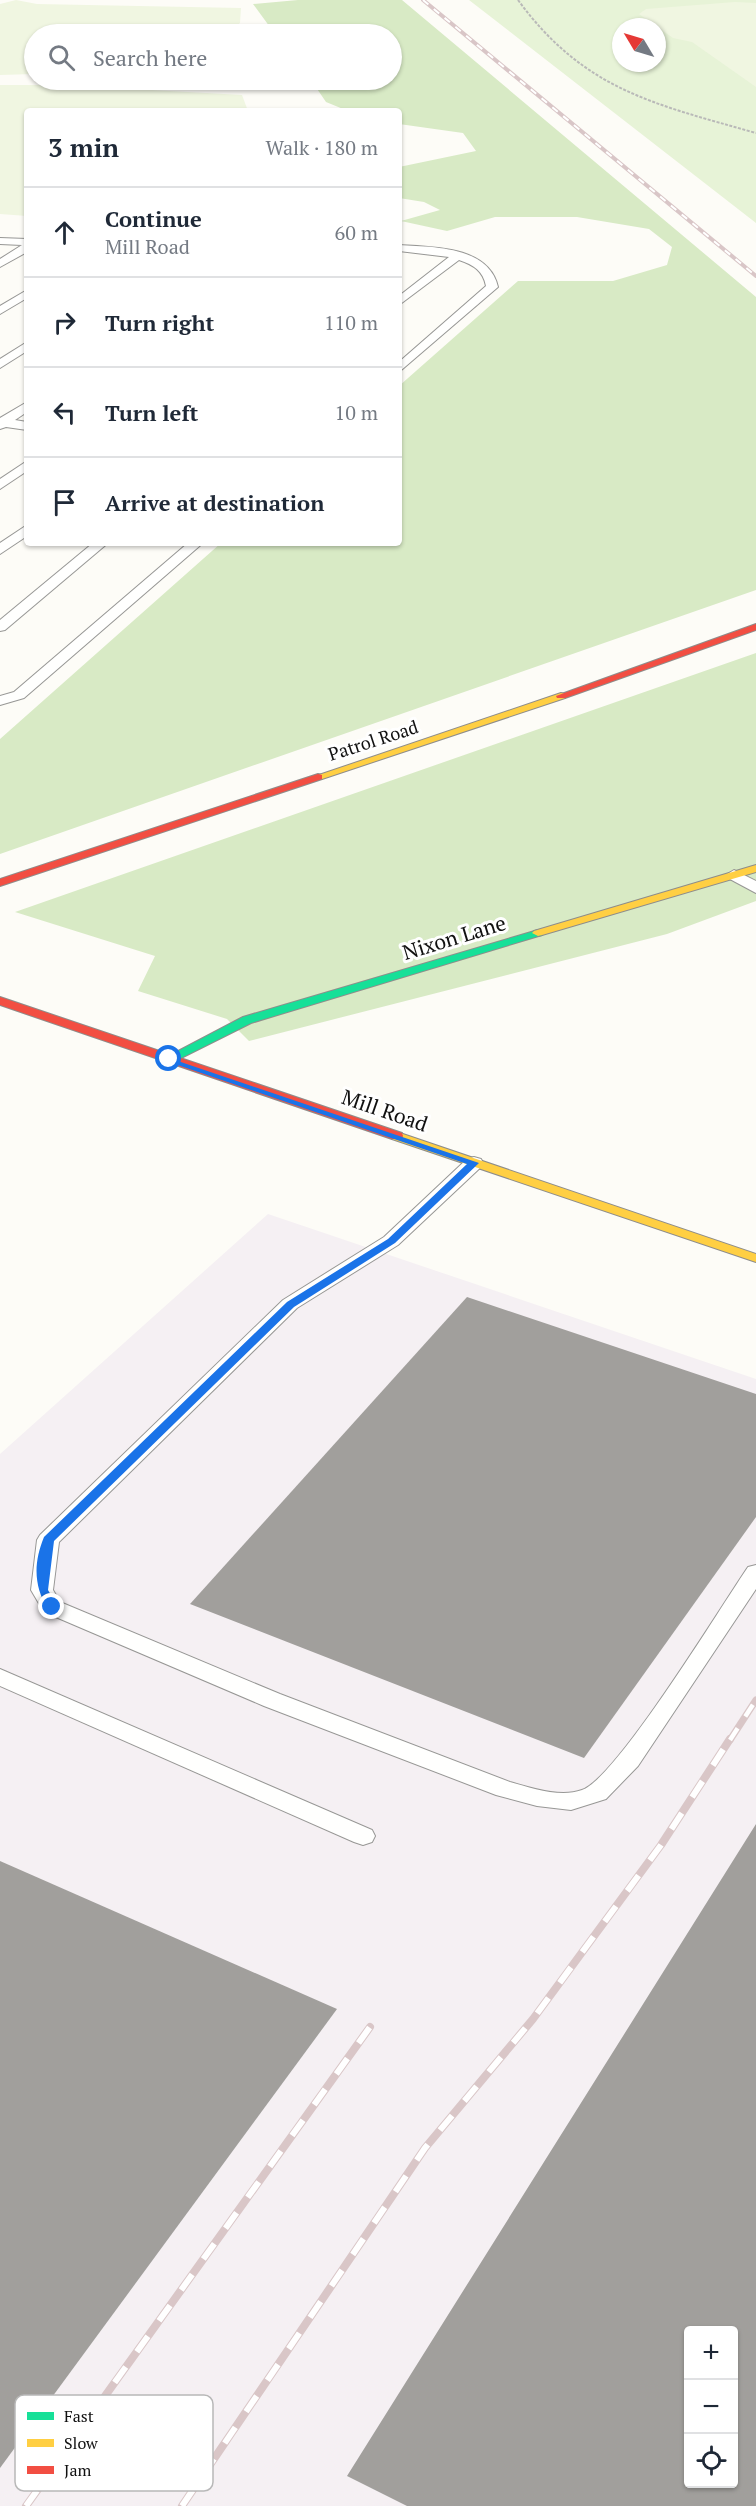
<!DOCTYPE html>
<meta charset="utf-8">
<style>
:root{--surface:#fff;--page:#f6f6f7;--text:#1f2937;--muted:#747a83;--line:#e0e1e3}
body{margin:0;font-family:"PT Serif",serif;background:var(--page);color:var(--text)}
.controls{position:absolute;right:18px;bottom:18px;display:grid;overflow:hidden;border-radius:6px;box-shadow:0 2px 4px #0004}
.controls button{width:54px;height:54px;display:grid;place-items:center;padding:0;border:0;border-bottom:2px solid var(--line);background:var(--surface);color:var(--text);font:30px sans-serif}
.compass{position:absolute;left:612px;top:18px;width:54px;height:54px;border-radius:50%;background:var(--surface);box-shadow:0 2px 4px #0004;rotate:308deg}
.stop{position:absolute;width:18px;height:18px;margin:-14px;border:4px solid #1a73e8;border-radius:50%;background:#fff}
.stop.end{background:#1a73e8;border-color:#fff;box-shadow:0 2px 6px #0008}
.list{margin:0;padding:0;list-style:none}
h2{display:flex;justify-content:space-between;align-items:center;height:78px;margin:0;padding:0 24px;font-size:26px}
h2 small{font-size:20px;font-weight:400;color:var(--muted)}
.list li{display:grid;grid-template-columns:39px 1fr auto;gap:18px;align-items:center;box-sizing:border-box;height:90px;padding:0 24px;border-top:2px solid var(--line)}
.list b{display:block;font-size:22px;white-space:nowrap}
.list p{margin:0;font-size:20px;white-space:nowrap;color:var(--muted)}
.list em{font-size:20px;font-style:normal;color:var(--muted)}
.icon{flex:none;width:33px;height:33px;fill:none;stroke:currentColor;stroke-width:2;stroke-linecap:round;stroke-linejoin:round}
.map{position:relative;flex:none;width:756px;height:2506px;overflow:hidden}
.search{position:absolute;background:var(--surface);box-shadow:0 2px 4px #0004;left:24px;top:24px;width:378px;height:66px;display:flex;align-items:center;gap:15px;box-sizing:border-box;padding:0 21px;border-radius:33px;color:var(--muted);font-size:22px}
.panel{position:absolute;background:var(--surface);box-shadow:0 2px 4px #0004;left:24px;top:108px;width:378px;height:438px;border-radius:6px}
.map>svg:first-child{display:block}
</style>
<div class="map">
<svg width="756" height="2506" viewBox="0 0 756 2506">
<rect width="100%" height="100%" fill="#fdfcf7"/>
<path fill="#f5f0f3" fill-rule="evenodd" d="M 268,1214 L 756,1379 L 756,2506 L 0,2506 L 0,1454 ZM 688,2330 L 734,2330 L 734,2484 L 688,2484 Z"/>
<path fill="#e7f3d7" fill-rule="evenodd" d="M 469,0 L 756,0 L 756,223 ZM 621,27 L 657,27 L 657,63 L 621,63 Z"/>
<g fill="#d8eac5">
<polygon points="298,0 402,0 756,297 756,590 0,854 0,739 221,543 399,543 399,386 518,281 613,281 667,265 672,247 649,229 577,217 495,217 447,231 401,221 440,210 424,202 399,198 399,167 476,151 463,133 399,124 399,111 348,111 326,102 311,80 392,80 392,34 275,34 253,4"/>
<polygon points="756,653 756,901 667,934 249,1041 227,1019 138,991 155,956 15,912"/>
</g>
<g fill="#f0f6e1">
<polygon points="16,0 37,4 241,8 240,23 226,34 34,34 34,74 0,75 0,4"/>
<polygon points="735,2 756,3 756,87 692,42 673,38 639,14 646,9"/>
<polygon points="0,85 61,85 242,95 248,111 27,111 27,216 0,214"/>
</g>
<g fill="#a19f9c" fill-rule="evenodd">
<polygon points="467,1297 756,1394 756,1517 584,1758 190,1604"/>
<path d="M 756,1824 L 756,2506 L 407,2506 L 347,2476 ZM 688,2331 L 734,2331 L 734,2484 L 688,2484 Z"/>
<polygon points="0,1861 337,2009 0,2468"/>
</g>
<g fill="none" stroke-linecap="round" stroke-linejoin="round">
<defs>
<g id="lane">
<polygon points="0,238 27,239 27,252 0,267 0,259 22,245 0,244"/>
<path d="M 399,245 C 432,247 489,246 498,287 L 399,372 L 399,362 L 486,286 C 483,271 474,265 459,260 L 399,305 L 399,296 L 449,257 L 399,251 Z"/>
<polygon points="27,290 27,298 0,314 0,306"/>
<polygon points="27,342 27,351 0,368 0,359"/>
<polygon points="27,402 27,412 15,420 27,422 27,430 6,427 0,429 0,418"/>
<polygon points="27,461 27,471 0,489 0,479"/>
<polygon points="27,525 27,536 0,554 0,543"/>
<polygon points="93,543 108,543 5,630 0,631 0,620"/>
<polygon points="188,543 203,543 24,698 0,705 0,696 14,692"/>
<polygon points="734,870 756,881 756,893 728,878 726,875"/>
<path d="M 474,1157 L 481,1159 L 483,1163 L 481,1167 L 398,1245 L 297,1308 L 59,1542 L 53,1590 L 60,1602 L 280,1694 L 510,1782 C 532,1788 560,1798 582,1790 C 616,1779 722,1605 748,1567 L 756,1565 L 756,1589 L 638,1766 L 606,1799 L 571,1810 L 537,1806 L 496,1795 L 264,1706 L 44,1612 L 31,1590 L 37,1540 L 40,1535 L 283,1300 L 384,1237 L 467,1159 Z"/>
<polygon points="0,1669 372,1830 375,1836 372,1842 363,1845 354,1842 0,1686"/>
</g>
<polygon id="fast" points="538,930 544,933 542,935 251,1023 173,1062 169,1063 163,1059 243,1017"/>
<g id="slow">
<polygon points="561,693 565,694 565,698 322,779 314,779 313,777"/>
<polygon points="756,865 756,872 542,935 538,936 532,933 534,931"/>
<polygon points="397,1132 756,1254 756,1262 392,1139 391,1136 392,1133"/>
</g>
<g id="jam">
<polygon points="756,624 756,630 565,698 557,698 556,696"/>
<polygon points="318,774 322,775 322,779 0,886 0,879"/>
<polygon points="0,997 402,1133 403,1136 402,1139 392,1139 0,1005"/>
</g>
</defs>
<use href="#lane" stroke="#979795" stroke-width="2"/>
<use href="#fast" stroke="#8e8d8b" stroke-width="2"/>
<use href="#slow" stroke="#8e8d8b" stroke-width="2"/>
<use href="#jam" stroke="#8e8d8b" stroke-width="2"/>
<path stroke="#b9b9b8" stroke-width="2" stroke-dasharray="3 1.5" stroke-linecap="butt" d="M 518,0 C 584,90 654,104 756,133"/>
<use href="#lane" fill="#fffffe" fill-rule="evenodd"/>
<use href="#fast" fill="#16e098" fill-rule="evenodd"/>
<use href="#slow" fill="#ffcf43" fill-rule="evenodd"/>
<use href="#jam" fill="#f24e42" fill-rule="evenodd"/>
<defs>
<polyline id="rail-far2" points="423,0 756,276"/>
<polyline id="rail-far1" points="730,1740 756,1700"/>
<g id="rail">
<polyline points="26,2506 370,2027"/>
<polyline points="182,2506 425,2148 533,2019 661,1845 730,1739"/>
</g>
</defs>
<use href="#rail-far2" stroke="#d9c6c7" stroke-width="4"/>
<use href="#rail-far1" stroke="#d9c6c7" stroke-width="7"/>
<use href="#rail" stroke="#d9c6c7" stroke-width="8"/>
<use href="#rail-far2" stroke="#fff" stroke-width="2" stroke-dasharray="7" stroke-linecap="butt"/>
<use href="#rail-far1" stroke="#fff" stroke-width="4.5" stroke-dasharray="14" stroke-linecap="butt"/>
<use href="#rail" stroke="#fff" stroke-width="6" stroke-dasharray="19" stroke-linecap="butt"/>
</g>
<path fill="#1a73e8" d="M 166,1057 L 479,1163 L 395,1243 L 294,1307 L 54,1541 L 48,1590 L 58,1607 L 52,1611 L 48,1610 C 34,1586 33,1564 44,1537 L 287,1302 L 388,1239 L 467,1164 L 166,1061 Z"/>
<g text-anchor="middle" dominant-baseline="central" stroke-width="6" stroke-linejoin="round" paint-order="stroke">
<g font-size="18" fill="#111" stroke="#fff">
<text transform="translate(373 740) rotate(-18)">Patrol Road</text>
</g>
<g font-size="21" fill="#111" stroke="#fff">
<text transform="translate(454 937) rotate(-17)">Nixon Lane</text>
<text transform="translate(385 1110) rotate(19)">Mill Road</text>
</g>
</g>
<rect x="15" y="2395" width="198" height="96" rx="9" fill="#fff" stroke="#b8b8b8" stroke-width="1.5"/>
<rect x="27" y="2412" width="27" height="8" fill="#16e098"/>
<rect x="27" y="2439" width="27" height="8" fill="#ffcf43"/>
<rect x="27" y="2466" width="27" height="8" fill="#f24e42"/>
<g font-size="16" fill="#111">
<text x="64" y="2422">Fast</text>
<text x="64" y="2449">Slow</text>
<text x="64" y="2476">Jam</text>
</g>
</svg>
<div class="controls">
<button>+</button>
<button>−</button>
<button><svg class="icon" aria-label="locate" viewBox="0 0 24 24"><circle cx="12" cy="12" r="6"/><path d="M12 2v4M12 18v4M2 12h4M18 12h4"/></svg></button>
</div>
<svg class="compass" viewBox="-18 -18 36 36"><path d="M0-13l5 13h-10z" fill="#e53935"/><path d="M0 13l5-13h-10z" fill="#747a83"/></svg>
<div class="stop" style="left:169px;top:1059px"></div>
<div class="stop end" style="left:52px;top:1607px"></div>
<div class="search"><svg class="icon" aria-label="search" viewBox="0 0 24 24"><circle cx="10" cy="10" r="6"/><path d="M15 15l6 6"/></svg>Search here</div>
<section class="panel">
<h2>3 min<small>Walk · 180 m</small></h2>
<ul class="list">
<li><svg class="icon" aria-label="ahead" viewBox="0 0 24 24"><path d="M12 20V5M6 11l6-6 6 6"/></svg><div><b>Continue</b><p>Mill Road</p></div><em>60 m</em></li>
<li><svg class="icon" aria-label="right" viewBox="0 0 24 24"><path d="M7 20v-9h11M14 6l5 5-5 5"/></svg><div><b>Turn right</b></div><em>110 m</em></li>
<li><svg class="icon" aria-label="left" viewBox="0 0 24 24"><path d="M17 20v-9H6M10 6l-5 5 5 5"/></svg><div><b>Turn left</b></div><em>10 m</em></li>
<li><svg class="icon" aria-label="arrive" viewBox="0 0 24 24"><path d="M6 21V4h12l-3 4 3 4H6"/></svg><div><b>Arrive at destination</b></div></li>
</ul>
</section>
</div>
